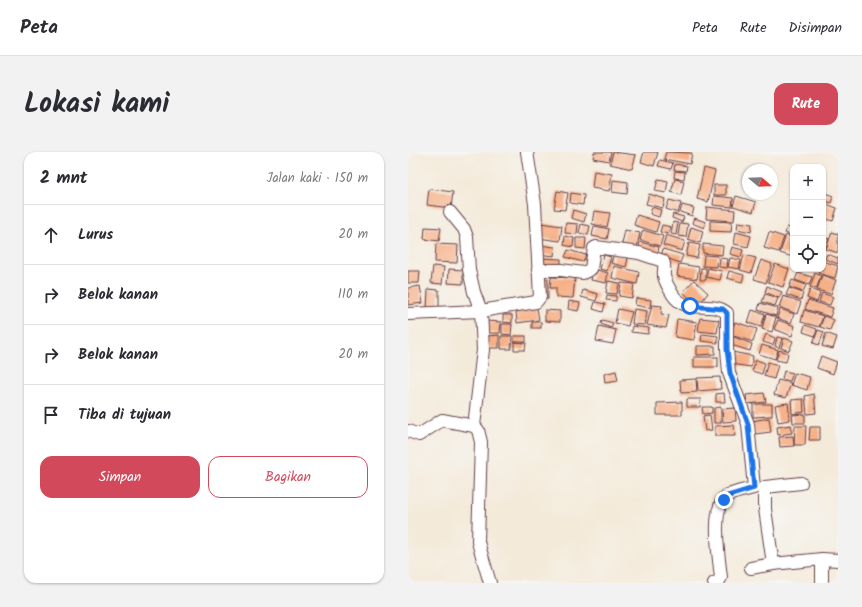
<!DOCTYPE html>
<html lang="id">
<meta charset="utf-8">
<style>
:root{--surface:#fff;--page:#f2f2f3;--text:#2b2b33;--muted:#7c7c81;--line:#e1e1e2;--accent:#d1495b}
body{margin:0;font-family:Kalam,sans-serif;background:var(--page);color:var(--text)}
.controls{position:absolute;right:12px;top:12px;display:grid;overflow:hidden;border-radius:8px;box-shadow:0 1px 3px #0004}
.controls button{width:36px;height:36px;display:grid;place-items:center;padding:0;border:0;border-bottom:1px solid var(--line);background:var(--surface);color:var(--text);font:20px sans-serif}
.compass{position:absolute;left:334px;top:12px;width:36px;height:36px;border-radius:50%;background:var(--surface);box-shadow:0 1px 3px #0004;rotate:109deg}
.stop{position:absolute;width:12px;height:12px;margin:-9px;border:3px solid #1a73e8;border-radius:50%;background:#fff}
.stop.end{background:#1a73e8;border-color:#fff;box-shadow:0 1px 4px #0008}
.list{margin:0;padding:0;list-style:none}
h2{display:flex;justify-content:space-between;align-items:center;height:52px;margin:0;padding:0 16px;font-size:17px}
h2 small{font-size:13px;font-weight:400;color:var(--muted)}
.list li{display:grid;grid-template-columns:26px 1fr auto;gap:12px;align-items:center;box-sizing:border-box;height:60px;padding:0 16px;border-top:1px solid var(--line)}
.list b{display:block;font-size:15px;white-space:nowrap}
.list em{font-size:13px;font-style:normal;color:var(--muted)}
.actions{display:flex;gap:8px;padding:12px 16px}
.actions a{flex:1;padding:9px 0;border:1px solid var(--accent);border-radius:12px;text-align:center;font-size:14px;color:var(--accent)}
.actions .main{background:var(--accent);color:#fff}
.icon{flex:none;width:22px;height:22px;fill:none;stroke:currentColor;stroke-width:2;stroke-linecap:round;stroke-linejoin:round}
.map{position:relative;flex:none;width:430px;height:431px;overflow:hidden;border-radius:12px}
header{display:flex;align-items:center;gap:24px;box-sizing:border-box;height:56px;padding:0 20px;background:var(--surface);border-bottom:1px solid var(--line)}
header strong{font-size:19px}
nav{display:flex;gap:22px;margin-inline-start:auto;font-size:14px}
.intro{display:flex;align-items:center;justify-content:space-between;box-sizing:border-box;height:96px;padding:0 24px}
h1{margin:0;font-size:28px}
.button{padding:10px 18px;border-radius:12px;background:var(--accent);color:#fff;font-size:14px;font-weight:700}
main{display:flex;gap:24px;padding:0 24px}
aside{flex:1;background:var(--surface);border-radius:12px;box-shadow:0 1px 3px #0004}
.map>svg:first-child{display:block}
</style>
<header>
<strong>Peta</strong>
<nav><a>Peta</a><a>Rute</a><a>Disimpan</a></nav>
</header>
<div class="intro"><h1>Lokasi kami</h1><a class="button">Rute</a></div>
<main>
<aside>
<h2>2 mnt<small>Jalan kaki · 150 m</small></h2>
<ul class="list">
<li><svg class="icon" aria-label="ahead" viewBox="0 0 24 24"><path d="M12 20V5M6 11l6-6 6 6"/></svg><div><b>Lurus</b></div><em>20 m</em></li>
<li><svg class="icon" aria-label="right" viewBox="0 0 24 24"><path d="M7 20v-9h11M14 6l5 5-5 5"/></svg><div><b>Belok kanan</b></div><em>110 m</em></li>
<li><svg class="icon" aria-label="right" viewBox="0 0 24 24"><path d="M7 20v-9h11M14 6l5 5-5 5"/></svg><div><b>Belok kanan</b></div><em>20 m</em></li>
<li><svg class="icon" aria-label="arrive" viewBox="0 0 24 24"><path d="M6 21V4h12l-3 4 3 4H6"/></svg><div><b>Tiba di tujuan</b></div></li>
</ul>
<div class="actions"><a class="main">Simpan</a><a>Bagikan</a></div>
</aside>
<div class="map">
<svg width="430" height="431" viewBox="0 0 430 431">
<rect width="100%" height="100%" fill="#f6f6f2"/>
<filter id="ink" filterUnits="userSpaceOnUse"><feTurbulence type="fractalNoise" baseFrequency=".025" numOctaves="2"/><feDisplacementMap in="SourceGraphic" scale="8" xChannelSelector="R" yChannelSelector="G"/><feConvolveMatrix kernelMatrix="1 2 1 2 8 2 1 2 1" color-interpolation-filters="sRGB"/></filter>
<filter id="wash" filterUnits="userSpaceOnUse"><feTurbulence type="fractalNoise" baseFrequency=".012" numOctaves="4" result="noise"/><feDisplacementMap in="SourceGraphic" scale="16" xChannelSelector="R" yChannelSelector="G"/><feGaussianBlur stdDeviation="0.9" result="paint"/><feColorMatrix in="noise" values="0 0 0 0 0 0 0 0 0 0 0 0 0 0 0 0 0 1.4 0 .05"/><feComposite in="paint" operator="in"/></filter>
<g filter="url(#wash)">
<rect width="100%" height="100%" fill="#f4eada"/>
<g id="blocks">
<g fill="#f6b087">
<polygon points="186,0 203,0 201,9 185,6"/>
<polygon points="205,0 228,3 224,17 202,12"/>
<polygon points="236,0 250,0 246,14 233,10"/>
<polygon points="258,0 284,1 282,12 256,7"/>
<polygon points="252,8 265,11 263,17 250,14"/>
<polygon points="267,12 279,14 278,19 266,18"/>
<polygon points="296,16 307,19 300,50 289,47"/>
<polygon points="186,19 204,22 201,39 184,36"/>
<polygon points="267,19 277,20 276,27 266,26"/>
<polygon points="250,27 260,29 258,41 247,39"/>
<polygon points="267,27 276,29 273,43 263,40"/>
<polygon points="205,28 220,30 219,42 204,40"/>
<rect x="306" y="33" width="12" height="10"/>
<polygon points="21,37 45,40 43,56 19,53"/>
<polygon points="149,39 160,41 157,58 146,57"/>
<polygon points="163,41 176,43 175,53 162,51"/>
<polygon points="417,41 425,44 423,51 415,48"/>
<polygon points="241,42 257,47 255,56 238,52"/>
<polygon points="306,44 325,46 324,55 305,53"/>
<polygon points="328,44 348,50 345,60 325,54"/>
<polygon points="261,48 273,51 270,61 258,57"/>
<polygon points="415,51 429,56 425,69 415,66"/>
<polygon points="274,53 286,56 284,64 272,60"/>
<polygon points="244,55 253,58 251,65 242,62"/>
<polygon points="299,55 327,58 326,69 298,67"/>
<polygon points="165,58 178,62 176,70 163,66"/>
<polygon points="186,59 202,61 199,75 184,72"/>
<polygon points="265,62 276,65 274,70 264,66"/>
<polygon points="229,63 251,70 248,80 226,73"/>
<polygon points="286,66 298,70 296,76 284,71"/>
<polygon points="302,69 324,70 323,80 302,79"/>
<polygon points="265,70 270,71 268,83 263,82"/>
<polygon points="330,70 344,72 343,80 329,77"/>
<polygon points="132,71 154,74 152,89 130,86"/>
<polygon points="158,71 170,72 169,82 157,81"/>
<polygon points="272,71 280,72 278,85 270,84"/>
<polygon points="173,72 182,74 180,83 171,81"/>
<polygon points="254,73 263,75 260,82 252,80"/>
<polygon points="186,74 201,77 199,87 184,84"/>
<polygon points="17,75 33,76 31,89 16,87"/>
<polygon points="283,75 295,79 292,91 280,87"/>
<polygon points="379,75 385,77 385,84 377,81"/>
<polygon points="217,78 232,81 228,100 213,97"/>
<polygon points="235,78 255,84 252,94 232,88"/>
<polygon points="328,80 343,84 340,95 326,92"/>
<polygon points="361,80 376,85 371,100 356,96"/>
<polygon points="424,80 430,82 430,101 418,97"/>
<polygon points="258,83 277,89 274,99 255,93"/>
<polygon points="378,83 385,85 385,105 372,101"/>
<polygon points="157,84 166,86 165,95 156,93"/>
<polygon points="415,85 421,87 417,98 415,98"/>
<polygon points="168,86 178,86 177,97 168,96"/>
<polygon points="232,90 251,95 249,104 230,99"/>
<polygon points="281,91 292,93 289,106 278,104"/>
<polygon points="28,92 50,93 49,111 27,110"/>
<polygon points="295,92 315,94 314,103 295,101"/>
<polygon points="131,93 147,95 146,104 130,102"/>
<polygon points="324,95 335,98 333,105 322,102"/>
<polygon points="255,97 275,103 272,111 253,104"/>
<polygon points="160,98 178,103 175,110 157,105"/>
<polygon points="206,102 220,106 218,115 203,111"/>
<polygon points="419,102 430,106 430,112 417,107"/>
<polygon points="196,103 203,105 199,119 192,117"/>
<polygon points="296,103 310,104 309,115 295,114"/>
<polygon points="336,103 348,106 343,121 332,118"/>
<polygon points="132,106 153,107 153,117 131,116"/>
<polygon points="312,106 320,107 319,116 311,115"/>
<polygon points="322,106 333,108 331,117 320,115"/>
<polygon points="353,108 364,112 358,131 346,127"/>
<polygon points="415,109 430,114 427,126 410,121 411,117 415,117"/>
<polygon points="271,112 291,115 289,127 269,124"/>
<polygon points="367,112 381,117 375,135 360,130"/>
<polygon points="25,114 36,115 34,132 23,131"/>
<polygon points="206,114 231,120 229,132 204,126"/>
<polygon points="293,116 298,116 298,128 292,128"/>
<polygon points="300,116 314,119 312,128 298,125"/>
<polygon points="41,117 55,118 55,132 40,131"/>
<polygon points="186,117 200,121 198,131 183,128"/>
<polygon points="0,119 12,119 11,131 0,131"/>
<polygon points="321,119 336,123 334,130 319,126"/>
<polygon points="390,121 404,125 401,133 387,128"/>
<polygon points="407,121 413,124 408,137 402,135"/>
<polygon points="414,123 428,128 423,142 409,138"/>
<polygon points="143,125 167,126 165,146 148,145 148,136 142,136"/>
<rect x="133" y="127" width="7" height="20"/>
<polygon points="286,128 300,141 290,154 275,140"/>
<polygon points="384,128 398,133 395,140 381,135"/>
<polygon points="200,129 211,131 209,142 198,141"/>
<polygon points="213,131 226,132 224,146 211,144"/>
<polygon points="12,134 15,151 0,153 0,136"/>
<polygon points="359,134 374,140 371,146 357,140"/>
<polygon points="381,136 395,141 393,148 378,143"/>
<polygon points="20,137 31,138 31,158 19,157"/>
<polygon points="402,137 412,141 409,150 399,146"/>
<polygon points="175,138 190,142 188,149 173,145"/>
<polygon points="414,141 425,145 422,153 411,150"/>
<polygon points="357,142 370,146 367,154 354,150"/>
<polygon points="199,143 208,144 208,149 198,148"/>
<polygon points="375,144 393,150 389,162 371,155"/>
<polygon points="228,146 243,148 242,156 227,153"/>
<polygon points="400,148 425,156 422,165 397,157"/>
<polygon points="161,149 172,151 170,159 160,157"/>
<polygon points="187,150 197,152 195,160 185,157"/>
<polygon points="352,151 370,156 368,164 350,158"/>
<polygon points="244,153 254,154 253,162 261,163 258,176 239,173"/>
<polygon points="129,156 131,168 109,171 108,159"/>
<polygon points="210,157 224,160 220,174 207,171"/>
<polygon points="226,157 239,159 237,173 224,172"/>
<polygon points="372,157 386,162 383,171 369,166"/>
<polygon points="137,158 152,159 152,170 137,169"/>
<polygon points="344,158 357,162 353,175 340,171"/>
<polygon points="396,158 415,164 411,175 393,170"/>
<polygon points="358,162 368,165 364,180 354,177"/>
<polygon points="95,163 104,163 104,171 95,170"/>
<polygon points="416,164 426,168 422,178 412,175"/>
<polygon points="292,166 311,168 309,181 290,179"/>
<polygon points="269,167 289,170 286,188 267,185"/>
<polygon points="194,168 205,171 203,176 193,172"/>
<polygon points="370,168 387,174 384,184 366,177"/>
<polygon points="77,169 93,170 92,181 77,181"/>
<rect x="124" y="170" width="9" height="6"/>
<polygon points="327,170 349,177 345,190 323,183"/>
<polygon points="94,172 104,172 103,183 94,182"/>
<polygon points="397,173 409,177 407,184 395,180"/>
<polygon points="191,174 208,178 205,192 188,189"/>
<polygon points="224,174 241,176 240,182 223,180"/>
<polygon points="410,178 416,180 411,193 405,191"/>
<polygon points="418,181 429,185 425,197 414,194"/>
<polygon points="294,182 310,184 310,191 293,189"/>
<polygon points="358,182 367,186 365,193 355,190"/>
<polygon points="91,183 91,196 79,196 79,184"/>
<polygon points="93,184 104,184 103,197 93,197"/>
<rect x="106" y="184" width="12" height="6"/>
<polygon points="323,184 344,192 342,199 320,192"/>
<polygon points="369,185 374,186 371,196 367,194"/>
<polygon points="376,186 385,189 381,199 373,196"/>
<polygon points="106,190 118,191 117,198 106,198"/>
<polygon points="354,193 370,198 367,207 351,202"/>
<polygon points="289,194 307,194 307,202 289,203"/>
<polygon points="371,198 380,201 378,210 368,208"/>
<polygon points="324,200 345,204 343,215 322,212"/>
<polygon points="413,204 429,210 425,222 409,216"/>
<rect x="286" y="205" width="24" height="10"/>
<polygon points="348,208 357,211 354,222 344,219"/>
<polygon points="360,210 370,213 366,227 356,224"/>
<polygon points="208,219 210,229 197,231 196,222"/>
<polygon points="376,219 385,221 382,229 374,227"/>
<polygon points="387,221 402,225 399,238 383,233"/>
<polygon points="312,225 313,237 290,239 289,226"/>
<polygon points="288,227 289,240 273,241 272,228"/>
<polygon points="370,228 383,231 378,246 366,243"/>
<polygon points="316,241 317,250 308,250 308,242"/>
<polygon points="356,241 358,250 339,252 338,243"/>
<polygon points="406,242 408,261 399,262 397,244"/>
<polygon points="279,247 293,247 292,255 279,255"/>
<polygon points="395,247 396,260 384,262 383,248"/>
<polygon points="274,250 274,263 249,263 249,251"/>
<polygon points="380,251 382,268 370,270 367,253"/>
<polygon points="345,252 364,252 364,264 345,265"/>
<polygon points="294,255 304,255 304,261 295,262"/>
<polygon points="313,255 313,271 306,271 306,256"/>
<polygon points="327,256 328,269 315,270 314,257"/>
<polygon points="397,262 397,271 385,271 384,263"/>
<polygon points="302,263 304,278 297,279 295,264"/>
<polygon points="361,266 363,280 347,282 344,269"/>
<polygon points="326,273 327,284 307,284 307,274"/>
<polygon points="383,273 384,281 370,283 369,275"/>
<polygon points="387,274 398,274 397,293 386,293"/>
<polygon points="402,275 412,275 412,288 401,288"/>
<polygon points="385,284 386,294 372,295 371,285"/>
</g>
</g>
</g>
<g filter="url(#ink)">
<use href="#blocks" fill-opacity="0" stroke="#643d45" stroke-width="1"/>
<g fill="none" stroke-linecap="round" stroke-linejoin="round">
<defs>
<g id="minor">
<path d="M 130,118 L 153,118 L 175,121 L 183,117 L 186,96 L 188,95 L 231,101 L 255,109 C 258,114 255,118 256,124 C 257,130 262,138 265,143 C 278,163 305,148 319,161 L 319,197 L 321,221 L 340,272 L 346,336 C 338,338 326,340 319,344 C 302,355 311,407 313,425 L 311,429 L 306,431"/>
<polyline points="0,162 73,159 66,140 61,118 59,85 56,77 42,60"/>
<polyline points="66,274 75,198 73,159 128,150 132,145 127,52 119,0"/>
<polyline points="0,279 11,283 34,268 66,274 70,278 73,290 70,390 82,431"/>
<polyline points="393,331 357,335 357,357 365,412 414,407"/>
<polyline points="343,416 365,412"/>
<polyline points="414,431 414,407 430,408"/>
</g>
</defs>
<use href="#minor" stroke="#643d45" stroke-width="14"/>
<use href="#minor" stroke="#fff" stroke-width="12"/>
</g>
</g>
<g fill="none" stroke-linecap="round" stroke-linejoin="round" filter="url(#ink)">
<polyline stroke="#1a73e8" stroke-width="5" points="282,154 315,157 319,161 319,197 322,221 340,272 346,336 320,344 316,348"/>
</g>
</svg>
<div class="controls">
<button>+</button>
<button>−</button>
<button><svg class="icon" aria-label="locate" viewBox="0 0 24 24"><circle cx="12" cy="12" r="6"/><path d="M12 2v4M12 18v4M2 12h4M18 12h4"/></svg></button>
</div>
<svg class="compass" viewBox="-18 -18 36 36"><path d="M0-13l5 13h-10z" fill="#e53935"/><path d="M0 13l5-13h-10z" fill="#7c7c81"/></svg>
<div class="stop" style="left:282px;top:154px"></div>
<div class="stop end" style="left:316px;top:348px"></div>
</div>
</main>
